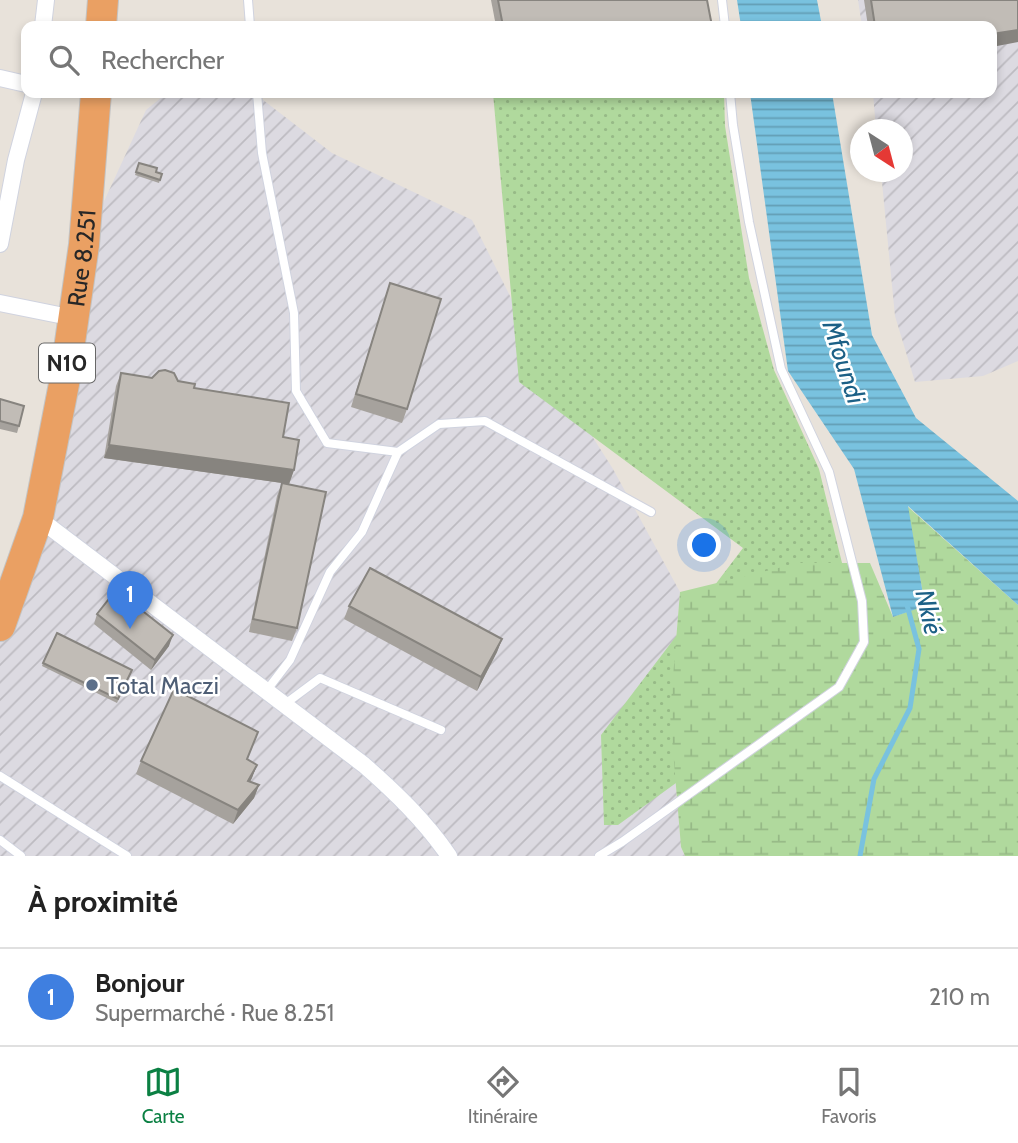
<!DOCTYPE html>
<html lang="fr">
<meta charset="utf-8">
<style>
:root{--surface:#fff;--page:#f2f2f2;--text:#222;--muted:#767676;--line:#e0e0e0;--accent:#0b8043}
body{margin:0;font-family:Cabin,sans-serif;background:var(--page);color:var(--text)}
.compass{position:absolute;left:850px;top:119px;width:63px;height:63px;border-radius:50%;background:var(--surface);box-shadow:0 4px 10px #0003;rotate:144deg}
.you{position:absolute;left:705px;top:546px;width:24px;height:24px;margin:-18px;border:5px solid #fff;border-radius:50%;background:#1a73e8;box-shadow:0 0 0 10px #1a73e833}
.badge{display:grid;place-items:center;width:46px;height:46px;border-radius:50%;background:var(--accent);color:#fff;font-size:23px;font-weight:700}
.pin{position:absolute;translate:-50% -58px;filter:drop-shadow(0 2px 4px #0008)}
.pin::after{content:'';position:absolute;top:37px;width:24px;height:21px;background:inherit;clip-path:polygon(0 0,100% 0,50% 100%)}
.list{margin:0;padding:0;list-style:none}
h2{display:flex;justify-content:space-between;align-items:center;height:91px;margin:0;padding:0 28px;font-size:30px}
h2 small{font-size:23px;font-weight:400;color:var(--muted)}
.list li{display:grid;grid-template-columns:46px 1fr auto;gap:21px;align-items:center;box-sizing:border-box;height:98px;padding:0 28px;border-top:2px solid var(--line)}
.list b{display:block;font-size:26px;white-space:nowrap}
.list p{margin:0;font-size:23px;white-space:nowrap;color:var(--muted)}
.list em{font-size:23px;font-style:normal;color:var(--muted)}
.icon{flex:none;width:38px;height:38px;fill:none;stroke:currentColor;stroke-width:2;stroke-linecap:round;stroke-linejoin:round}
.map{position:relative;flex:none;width:1018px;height:856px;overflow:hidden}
.search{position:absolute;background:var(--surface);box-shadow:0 4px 10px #0003;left:21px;right:21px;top:21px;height:77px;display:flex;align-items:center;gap:18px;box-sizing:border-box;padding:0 24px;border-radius:14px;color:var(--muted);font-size:26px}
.sheet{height:189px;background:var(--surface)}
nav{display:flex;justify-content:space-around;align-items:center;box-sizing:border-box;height:98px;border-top:2px solid var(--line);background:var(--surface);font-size:19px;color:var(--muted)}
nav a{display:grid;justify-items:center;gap:4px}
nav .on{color:var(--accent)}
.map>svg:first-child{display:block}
</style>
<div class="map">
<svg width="1018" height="856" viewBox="0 0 1018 856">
<defs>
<pattern id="industrial-furrows" width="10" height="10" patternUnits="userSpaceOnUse" patternTransform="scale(1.75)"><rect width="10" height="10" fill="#dcdae1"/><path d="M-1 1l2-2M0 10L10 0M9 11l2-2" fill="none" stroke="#bdbbc1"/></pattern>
<pattern id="grass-dots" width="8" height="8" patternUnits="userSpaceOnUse" patternTransform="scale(1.75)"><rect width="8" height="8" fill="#b0d99d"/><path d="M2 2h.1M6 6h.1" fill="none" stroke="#97ba87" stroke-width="1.8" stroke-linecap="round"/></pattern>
<pattern id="wetland-marsh" width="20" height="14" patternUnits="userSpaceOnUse" patternTransform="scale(1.75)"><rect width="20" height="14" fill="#b0d99d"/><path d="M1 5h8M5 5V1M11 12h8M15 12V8" fill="none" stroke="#97ba87"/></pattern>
<pattern id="water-rules" width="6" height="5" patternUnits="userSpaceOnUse" patternTransform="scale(1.75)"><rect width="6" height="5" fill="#79c2df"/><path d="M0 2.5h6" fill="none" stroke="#639eb5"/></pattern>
</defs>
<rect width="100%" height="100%" fill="#e8e2da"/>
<g fill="url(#industrial-furrows)">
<polygon points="858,0 1018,0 1018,361 983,376 915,382 895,316 881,172 902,172 902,130 876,129 873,93 992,93 992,26 862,26"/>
<polygon points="167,93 254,93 332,153 472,220 536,348 613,469 680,592 670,714 681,847 685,856 0,856 0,626 84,245 146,110"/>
</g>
<polygon fill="url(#grass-dots)" points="493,93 724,93 725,126 749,278 774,370 819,469 856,620 705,762 618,825 604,825 601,735 743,548 519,382"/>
<polygon fill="url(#wetland-marsh)" points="907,506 1018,605 1018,856 685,856 681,847 670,714 680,592 799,563 870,563 893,617 925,605"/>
<g fill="url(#water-rules)">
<polygon points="737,0 817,0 822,26 741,26"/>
<polygon points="750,93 832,93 872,335 916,418 1018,501 1018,605 908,506 925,606 893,617 854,469 788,371"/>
</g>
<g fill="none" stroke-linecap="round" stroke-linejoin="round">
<polyline stroke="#79c2df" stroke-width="5" points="860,856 874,779 910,708 919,649 907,605"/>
<defs>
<g id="lane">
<polyline points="248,0 250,26"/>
<polyline points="722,0 725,26"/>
<polyline points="257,93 262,153 294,313 296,391 327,443 398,452"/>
<polyline points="267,690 290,660 330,572 362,532 398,452 439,424 485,421 651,512"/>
<polyline points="285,704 320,678 441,730"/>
<polyline points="0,776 127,856"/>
<polyline points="0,840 21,856"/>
<polyline points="599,856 622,842 839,687 864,642 862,601 829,472 781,369 749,222 733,125 730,93"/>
</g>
<g id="street">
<polyline points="43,26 46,0"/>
<polyline points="0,78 26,84"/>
<polyline points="0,244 16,160 34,93"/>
<polyline points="0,303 74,318"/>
<path d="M 38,518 L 364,765 C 396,793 425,821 449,856"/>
</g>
<g id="highway">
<polyline points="101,26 103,0"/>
<path id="s1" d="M 0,626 L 38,518 L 64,384 L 84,245 L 96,93"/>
</g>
</defs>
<use href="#lane" stroke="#d0d3df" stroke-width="10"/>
<use href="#street" stroke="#d0d3df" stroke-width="18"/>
<use href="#highway" stroke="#c3c3c3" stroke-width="32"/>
<use href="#lane" stroke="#fff" stroke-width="8"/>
<use href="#street" stroke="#fff" stroke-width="16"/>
<use href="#highway" stroke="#eaa063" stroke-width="30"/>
</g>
<g fill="#a6a29d">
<polygon points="491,0 707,0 712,26 496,26"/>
<polygon points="864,0 1018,0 992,26 868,26"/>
<polygon points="139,163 162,174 159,183 135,175"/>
<polygon points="390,283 407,409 402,423 351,407"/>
<polygon points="121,373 178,381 194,388 283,437 294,470 289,484 104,458 116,386"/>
<polygon points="0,399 19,426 17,433 0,429"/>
<polygon points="282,483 297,628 292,641 249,632 277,496"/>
<polygon points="349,606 502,639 497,652 477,691 344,619"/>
<polygon points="97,614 169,646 151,670 94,624"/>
<polygon points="43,663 131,673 117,703 42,666"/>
<polygon points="247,760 257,765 250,782 259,785 254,798 233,824 136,774 141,761"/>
</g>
<g fill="#87847f">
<polygon points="1018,30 1018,42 992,47 992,34"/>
<polygon points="109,445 294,470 289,484 104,458"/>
<polygon points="173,635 169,646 151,670 155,660"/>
<polygon points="502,639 497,652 477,691 481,677"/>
<polygon points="257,765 252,778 243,794 248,781"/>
<polygon points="259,785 254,798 233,824 238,810"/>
</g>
<g fill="#c1bcb6" stroke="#87847f" stroke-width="2">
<polygon points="498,0 707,0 712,26 503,26"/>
<polygon points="871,0 1018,0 1018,30 992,34 992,26 875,26"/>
<polygon points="139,163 157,168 156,172 162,174 160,180 136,172"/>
<polygon points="390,283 441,299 407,409 356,394"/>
<polygon points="165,370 174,373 178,381 195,384 194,388 289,403 283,437 299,440 294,470 109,445 121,373 152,378 159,371"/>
<polygon points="0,399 24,406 19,426 0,421"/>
<polygon points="282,483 326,492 297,628 253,619"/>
<polygon points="370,568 502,639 481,677 349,606"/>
<polygon points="116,590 173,635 155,660 97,614"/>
<polygon points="57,633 132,670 118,699 43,663"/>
<polygon points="174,689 258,732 247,759 257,765 248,781 259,785 238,810 141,761"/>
</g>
<circle fill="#5c6f8a" stroke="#fff" stroke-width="2.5" cx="92" cy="685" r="7"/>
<g text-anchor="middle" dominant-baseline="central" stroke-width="5" stroke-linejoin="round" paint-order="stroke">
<rect fill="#fff" stroke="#686868" stroke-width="2" x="39" y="343.5" width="56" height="39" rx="5"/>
<g font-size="23" font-weight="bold" fill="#272727">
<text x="67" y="363">N10</text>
</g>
<g font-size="24" fill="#272727" stroke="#fff">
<text stroke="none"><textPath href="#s1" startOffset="378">Rue 8.251</textPath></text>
</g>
<g font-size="24" fill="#4e5e75" stroke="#fff" text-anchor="start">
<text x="106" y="685">Total Maczi</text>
</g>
<g font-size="26" font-style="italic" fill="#1c6086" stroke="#fff">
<text transform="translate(844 362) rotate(72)">Mfoundi</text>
<text transform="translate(929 612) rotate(77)">Nkié</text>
</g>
</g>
</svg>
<svg class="compass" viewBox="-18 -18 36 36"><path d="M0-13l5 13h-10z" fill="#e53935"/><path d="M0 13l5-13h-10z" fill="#767676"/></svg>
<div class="you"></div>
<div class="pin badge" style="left:130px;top:629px;background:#3f7fe0">1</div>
<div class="search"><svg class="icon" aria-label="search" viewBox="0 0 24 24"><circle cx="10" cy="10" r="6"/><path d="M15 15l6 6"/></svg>Rechercher</div>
</div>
<section class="sheet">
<h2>À proximité<small></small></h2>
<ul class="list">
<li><span class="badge" style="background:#3f7fe0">1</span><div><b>Bonjour</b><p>Supermarché · Rue 8.251</p></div><em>210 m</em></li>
</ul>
</section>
<nav>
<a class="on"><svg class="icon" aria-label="map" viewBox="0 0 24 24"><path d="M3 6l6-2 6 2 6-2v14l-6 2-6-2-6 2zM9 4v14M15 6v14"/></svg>Carte</a>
<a><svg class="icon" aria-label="directions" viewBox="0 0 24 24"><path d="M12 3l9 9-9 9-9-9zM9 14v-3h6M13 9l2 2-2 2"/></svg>Itinéraire</a>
<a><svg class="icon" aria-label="saved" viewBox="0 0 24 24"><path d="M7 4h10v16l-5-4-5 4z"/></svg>Favoris</a>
</nav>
